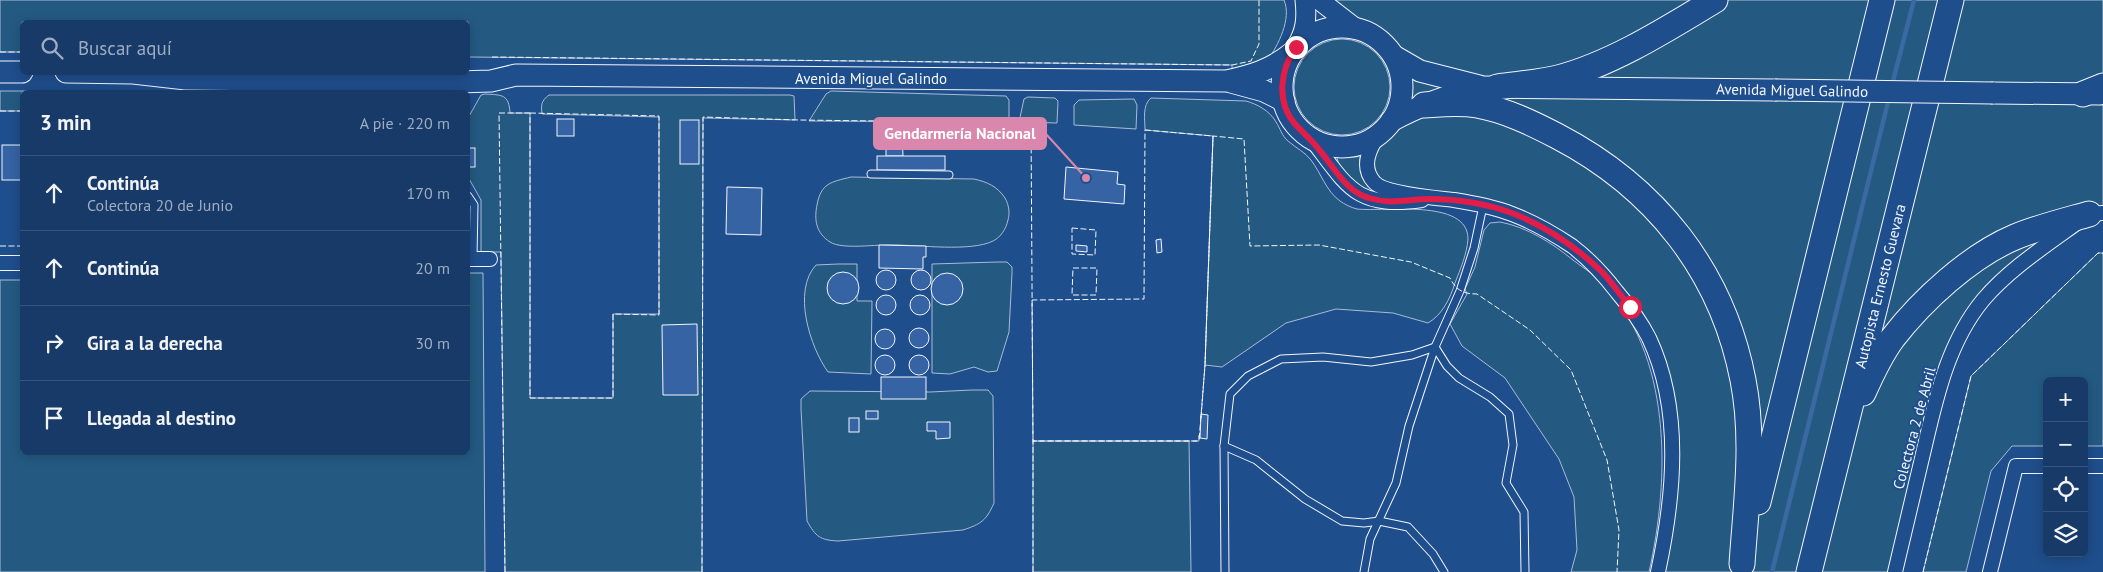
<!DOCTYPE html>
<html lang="es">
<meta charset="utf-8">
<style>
:root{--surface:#173a69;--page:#20416f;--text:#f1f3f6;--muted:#9eadc0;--line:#36547d}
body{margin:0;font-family:"PT Sans",sans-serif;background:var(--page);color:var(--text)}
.controls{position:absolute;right:15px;bottom:15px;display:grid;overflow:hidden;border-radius:8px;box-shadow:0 2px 12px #0003}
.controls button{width:45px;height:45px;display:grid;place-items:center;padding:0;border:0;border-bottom:1px solid var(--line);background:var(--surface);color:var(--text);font:25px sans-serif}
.stop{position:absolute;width:15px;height:15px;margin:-11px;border:4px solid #e11d48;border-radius:50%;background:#fff}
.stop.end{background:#e11d48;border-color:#fff;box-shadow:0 1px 5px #0008}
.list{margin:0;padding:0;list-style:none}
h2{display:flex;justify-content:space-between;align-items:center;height:65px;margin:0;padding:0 20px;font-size:21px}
h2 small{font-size:16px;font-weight:400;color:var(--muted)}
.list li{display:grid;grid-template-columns:32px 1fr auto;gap:15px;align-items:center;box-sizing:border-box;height:75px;padding:0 20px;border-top:1px solid var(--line)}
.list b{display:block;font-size:19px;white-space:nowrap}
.list p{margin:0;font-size:16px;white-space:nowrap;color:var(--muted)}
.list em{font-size:16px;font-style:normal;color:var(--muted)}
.icon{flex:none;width:28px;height:28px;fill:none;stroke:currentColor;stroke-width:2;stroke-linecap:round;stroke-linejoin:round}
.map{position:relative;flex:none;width:2103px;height:572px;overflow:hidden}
.search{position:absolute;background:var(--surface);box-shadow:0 2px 12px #0003;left:20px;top:20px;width:450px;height:55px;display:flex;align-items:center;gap:12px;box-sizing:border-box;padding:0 18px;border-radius:8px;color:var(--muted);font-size:19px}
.panel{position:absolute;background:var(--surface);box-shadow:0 2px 12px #0003;left:20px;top:90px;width:450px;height:365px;border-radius:8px}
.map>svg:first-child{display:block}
</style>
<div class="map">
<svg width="2103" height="572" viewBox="0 0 2103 572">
<rect width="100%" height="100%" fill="#1f4e8c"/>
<g fill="#245a82" stroke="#a8bbd7">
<path d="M 0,0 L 1284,0 C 1292,19 1278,45 1268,60 L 1232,70 L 1232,65 L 468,57 L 468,22 L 22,22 L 22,52 L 0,52 Z"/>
<path d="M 1319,0 L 2103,0 L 2103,213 L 2014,271 L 1963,328 L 1895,572 L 1658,572 L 1671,421 L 1649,338 L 1602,272 L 1512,214 L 1387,190 L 1368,169 C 1372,158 1374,146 1379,136 C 1383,125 1394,118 1398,107 C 1409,80 1395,48 1371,34 C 1365,30 1358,30 1353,26 C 1341,19 1330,9 1319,0 Z"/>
<circle cx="1342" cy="87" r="48"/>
<polygon points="0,91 279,91 282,92 22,92 22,111 0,111"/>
<polygon points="831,91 1006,96 1009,100 1009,122 809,121 826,94"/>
<path d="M 485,94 C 502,95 509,94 510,113 L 530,113 L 530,398 L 613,398 L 613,314 L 659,314 L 659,117 L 542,114 C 541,105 541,101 549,95 L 790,95 L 794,96 L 795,120 L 703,118 L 702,572 L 505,572 L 501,252 L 481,252 L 481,200 L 468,177 L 468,118 L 481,95 Z"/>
<polygon points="1028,97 1055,98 1058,101 1057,123 1019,122 1024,99"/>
<path d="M 1151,98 L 1246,101 C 1257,104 1270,111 1276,122 C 1280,128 1282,136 1288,141 C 1296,148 1305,152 1311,160 C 1321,173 1326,191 1340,201 C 1344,204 1352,208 1357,209 C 1384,212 1468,198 1468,239 C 1467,254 1460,270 1455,283 C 1450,299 1442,315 1428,323 L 1393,313 L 1336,309 L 1286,323 L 1222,367 L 1205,365 L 1213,136 L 1145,130 C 1145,120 1142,105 1151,98 Z"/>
<polygon points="1134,99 1137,105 1136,129 1074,125 1074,105 1079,100"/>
<path d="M 1361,150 C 1358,167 1361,177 1372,190 L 1372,194 C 1355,185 1341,175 1336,155 L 1349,155 Z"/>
<path d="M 851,177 L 974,179 C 987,182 997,186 1005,198 C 1009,205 1010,213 1008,220 C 1006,229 1001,237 993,241 C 971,252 919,245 894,245 C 878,244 842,250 830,242 C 816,233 814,220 817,205 C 821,183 831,182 851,177 Z"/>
<path d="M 1500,222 C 1527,227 1552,243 1573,260 C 1582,267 1592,273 1600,281 C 1673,353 1670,479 1649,572 L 1571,572 L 1577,550 L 1574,497 L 1559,459 L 1505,378 L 1462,346 L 1450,324 L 1467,294 L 1465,289 L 1475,267 L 1484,230 L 1490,223 Z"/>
<polygon points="2098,253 2103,253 2103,446 2084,446 2084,381 2047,381 2047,446 2012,446 1991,471 1966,572 1923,572 1971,376"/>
<polygon points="997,262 1007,262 1012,267 1012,273 1009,332 997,371 988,372 974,367 950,374 932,373 932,264"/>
<path d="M 838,264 L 857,264 L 857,301 L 872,301 L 871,374 L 828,372 C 810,347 792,291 816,265 Z"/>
<polygon points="468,273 483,273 485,572 0,572 0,280 22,280 22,452 468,452"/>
<path d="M 972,390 L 988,390 L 993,396 L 994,503 C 986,521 981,524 963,530 L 838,541 C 820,540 816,537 807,521 L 801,409 L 801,399 L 810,391 L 930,392 Z"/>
<polygon points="1033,441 1189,441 1191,572 1033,572"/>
</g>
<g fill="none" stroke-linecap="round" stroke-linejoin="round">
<g stroke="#3b69a3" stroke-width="4.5">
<polyline points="1892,85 1914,0"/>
<polyline points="1772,572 1889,98"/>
</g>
</g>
<g fill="#3563a3" stroke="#f2f6ff">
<rect x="557" y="119" width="17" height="17"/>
<rect x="680" y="120" width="19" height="44"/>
<polygon points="878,130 902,130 903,156 886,156 886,145 878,145"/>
<rect x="2" y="145" width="20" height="35"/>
<rect x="468" y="148" width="7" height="19"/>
<rect x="877" y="156" width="68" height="14"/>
<polygon points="1066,167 1118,172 1117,184 1125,185 1124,204 1064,199"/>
<polygon points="727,187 762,188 761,235 726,234"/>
<polygon points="1161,239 1162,252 1157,253 1156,240"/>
<polygon points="879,245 926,246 926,257 923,257 923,269 879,268"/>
<polygon points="1076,245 1087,246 1087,252 1076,251"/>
<circle cx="921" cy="280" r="10"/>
<circle cx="886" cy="280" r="10"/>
<circle cx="843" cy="288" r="16"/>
<circle cx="947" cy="289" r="16"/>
<circle cx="920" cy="305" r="10"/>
<circle cx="886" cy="305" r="10"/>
<polygon points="697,324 698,395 663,395 662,325"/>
<circle cx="919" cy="338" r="10"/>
<circle cx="885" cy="339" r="10"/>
<circle cx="885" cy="365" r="10"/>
<circle cx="919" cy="365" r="10"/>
<rect x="881" y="377" width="45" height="22"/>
<rect x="866" y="411" width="12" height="8"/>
<polygon points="1201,414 1208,415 1207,439 1200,438"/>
<rect x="849" y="418" width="10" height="14"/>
<polygon points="927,422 950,422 950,438 936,439 936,431 927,431"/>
</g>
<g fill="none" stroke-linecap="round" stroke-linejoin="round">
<defs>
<g id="service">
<polyline points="871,174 949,175"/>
<polyline points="468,196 474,205 473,259"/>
<polyline points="1224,446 1256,460 1305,499 1342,521 1364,523 1379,521 1408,527 1433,554 1444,572"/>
<polyline points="1225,572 1224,446 1230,394 1248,376 1281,359 1323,357 1371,362 1412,355 1435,347 1447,366 1459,378 1490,397 1509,414 1513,445 1506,483 1524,512 1525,572"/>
<polyline points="1364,572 1370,539 1396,483 1409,426 1435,347 1460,291 1474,248 1483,206"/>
</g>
<g id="minor">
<path d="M 1379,134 C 1370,148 1360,166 1374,182 C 1384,194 1437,198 1454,200 C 1473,203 1494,207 1512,214 C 1533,222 1554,234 1572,246 C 1589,259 1604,275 1617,292 C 1629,306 1641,322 1649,338 C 1683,410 1674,497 1658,572"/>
<path d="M 1311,139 C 1348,187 1355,209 1422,200"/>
<polyline points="468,259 490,259"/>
<polyline points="0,263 22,263"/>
<polyline points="2084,466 2103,466"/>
<path d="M 1895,572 C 1904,534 1913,496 1922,458 C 1935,403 1946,345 1983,300 C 2012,266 2053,241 2089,214 L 2103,213"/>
<polyline points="1990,572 2016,466 2047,466"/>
</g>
<g id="secondary">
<polyline points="1319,0 1354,27"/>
<path d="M 1296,47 C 1306,31 1307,18 1305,0"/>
</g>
<g id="primary">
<circle cx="1342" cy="87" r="60"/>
<polyline points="1394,56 1420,71 1479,86"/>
<polyline points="0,72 22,72"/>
<path d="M 66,72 L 133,73 L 186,79 L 458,82 L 491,81 L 516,75 L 1226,81 C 1251,76 1271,70 1292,53"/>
<polyline points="1231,82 1264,91 1284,101"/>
<polyline points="1993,93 2100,94"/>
<path d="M 1391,121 C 1420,105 1449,95 1481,87 L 1775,90"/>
</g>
<g id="motorway">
<path d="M 1497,87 C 1517,84 1538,83 1558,78 C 1612,64 1667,29 1715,0"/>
<polyline points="2083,94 2103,86"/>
<path d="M 1424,105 C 1441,104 1459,102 1477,105 C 1505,110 1532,123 1557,136 C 1655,187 1722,271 1743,380 C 1755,440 1746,504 1742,564"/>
<path d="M 1863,393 C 1871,375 1881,354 1892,339 C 1922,300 1970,256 2015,237 C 2039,227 2064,221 2089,214"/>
<polyline points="1758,502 1882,0"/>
<polyline points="1809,572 1951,0"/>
</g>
</defs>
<use href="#service" stroke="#f2f6ff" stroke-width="9"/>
<use href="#minor" stroke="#f2f6ff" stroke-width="16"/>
<use href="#secondary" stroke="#f2f6ff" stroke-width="21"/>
<use href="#primary" stroke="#f2f6ff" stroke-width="23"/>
<use href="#motorway" stroke="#f2f6ff" stroke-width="27"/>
<use href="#service" stroke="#1f4e8c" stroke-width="7"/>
<use href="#minor" stroke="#1f4e8c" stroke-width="14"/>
<use href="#secondary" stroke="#1f4e8c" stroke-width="19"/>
<use href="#primary" stroke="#1f4e8c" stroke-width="21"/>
<use href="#motorway" stroke="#1f4e8c" stroke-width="25"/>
<defs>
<polyline id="primary-bridge" points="1775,90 1993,93"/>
</defs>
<use href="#primary-bridge" stroke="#f2f6ff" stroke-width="23" stroke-linecap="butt"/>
<use href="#primary-bridge" stroke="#1f4e8c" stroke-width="21"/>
<g stroke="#f2f6ff" stroke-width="1" stroke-dasharray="6 2.5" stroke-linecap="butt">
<polyline points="0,52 22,52"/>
<polyline points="492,57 1232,65 1251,61 1259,44 1259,0"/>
<polyline points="0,111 22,111"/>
<polygon points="530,113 659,116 659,315 613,314 613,398 530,398"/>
<polygon points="1145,130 1213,136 1205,365 1199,441 1033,441 1032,300 1144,299"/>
<polygon points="1072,228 1096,230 1095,255 1072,254"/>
<polyline points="0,246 22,246"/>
<polygon points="1073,268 1097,268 1096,295 1072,295"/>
<path d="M 1201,418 L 1205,365 L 1213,136 L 1244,139 L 1250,246 L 1319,245 L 1411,262 L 1450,278 C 1456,290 1463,294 1477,294 L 1530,330 L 1571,370 L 1607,460 L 1619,530 L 1617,572"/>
<polyline points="505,572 499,113 530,113"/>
<polyline points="702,572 703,117 799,120 1031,123 1033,442"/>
<polyline points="1033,572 1033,441 1199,441 1199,435"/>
<polyline points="1923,572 1971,376 2098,253 2103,253"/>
</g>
</g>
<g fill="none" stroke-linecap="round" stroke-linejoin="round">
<path stroke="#e11d48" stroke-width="6" d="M 1296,47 C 1280,70 1276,102 1295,124 C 1304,134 1313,141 1321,152 C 1335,169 1347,192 1369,198 C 1392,205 1408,199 1430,199 C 1457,199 1487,204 1512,213 C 1545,226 1576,247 1601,271 C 1612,282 1620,295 1630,307"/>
</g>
<g text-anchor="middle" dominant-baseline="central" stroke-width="4" stroke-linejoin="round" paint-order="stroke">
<g font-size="15" fill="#f2f6ff" stroke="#1f4e8c">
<text x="871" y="78">Avenida Miguel Galindo</text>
<text transform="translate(1792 90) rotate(1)">Avenida Miguel Galindo</text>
<text transform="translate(1880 286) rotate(-76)">Autopista Ernesto Guevara</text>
<text transform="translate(1914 428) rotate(-75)">Colectora 2 de Abril</text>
</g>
</g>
<path fill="none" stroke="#da87ad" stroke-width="2" d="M1086 178L1046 134"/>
<circle fill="#da87ad" stroke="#1f4e8c" stroke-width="2" cx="1086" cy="178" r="5"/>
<rect fill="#da87ad" stroke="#da87ad" stroke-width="2" x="874" y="118" width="172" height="31" rx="5"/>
<g font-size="16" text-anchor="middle" font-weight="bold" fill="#fff">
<text x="960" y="139">Gendarmería Nacional</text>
</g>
</svg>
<div class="controls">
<button>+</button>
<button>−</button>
<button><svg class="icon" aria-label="locate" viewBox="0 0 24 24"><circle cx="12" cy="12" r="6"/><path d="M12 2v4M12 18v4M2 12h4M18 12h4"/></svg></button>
<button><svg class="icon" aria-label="layers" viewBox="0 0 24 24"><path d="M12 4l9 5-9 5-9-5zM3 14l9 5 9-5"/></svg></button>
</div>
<div class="stop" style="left:1630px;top:307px"></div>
<div class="stop end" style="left:1296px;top:47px"></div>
<div class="search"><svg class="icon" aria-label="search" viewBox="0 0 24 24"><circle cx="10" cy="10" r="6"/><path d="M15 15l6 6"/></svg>Buscar aquí</div>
<section class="panel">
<h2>3 min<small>A pie · 220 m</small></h2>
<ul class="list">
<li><svg class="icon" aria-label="ahead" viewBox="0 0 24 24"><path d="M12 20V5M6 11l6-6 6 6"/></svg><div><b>Continúa</b><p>Colectora 20 de Junio</p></div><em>170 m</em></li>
<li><svg class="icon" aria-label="ahead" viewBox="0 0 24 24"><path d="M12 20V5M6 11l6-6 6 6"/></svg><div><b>Continúa</b></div><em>20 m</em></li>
<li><svg class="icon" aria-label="right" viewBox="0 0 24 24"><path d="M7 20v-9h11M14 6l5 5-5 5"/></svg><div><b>Gira a la derecha</b></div><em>30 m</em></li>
<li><svg class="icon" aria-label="arrive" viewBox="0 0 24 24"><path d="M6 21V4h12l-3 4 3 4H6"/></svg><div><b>Llegada al destino</b></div></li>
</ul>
</section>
</div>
